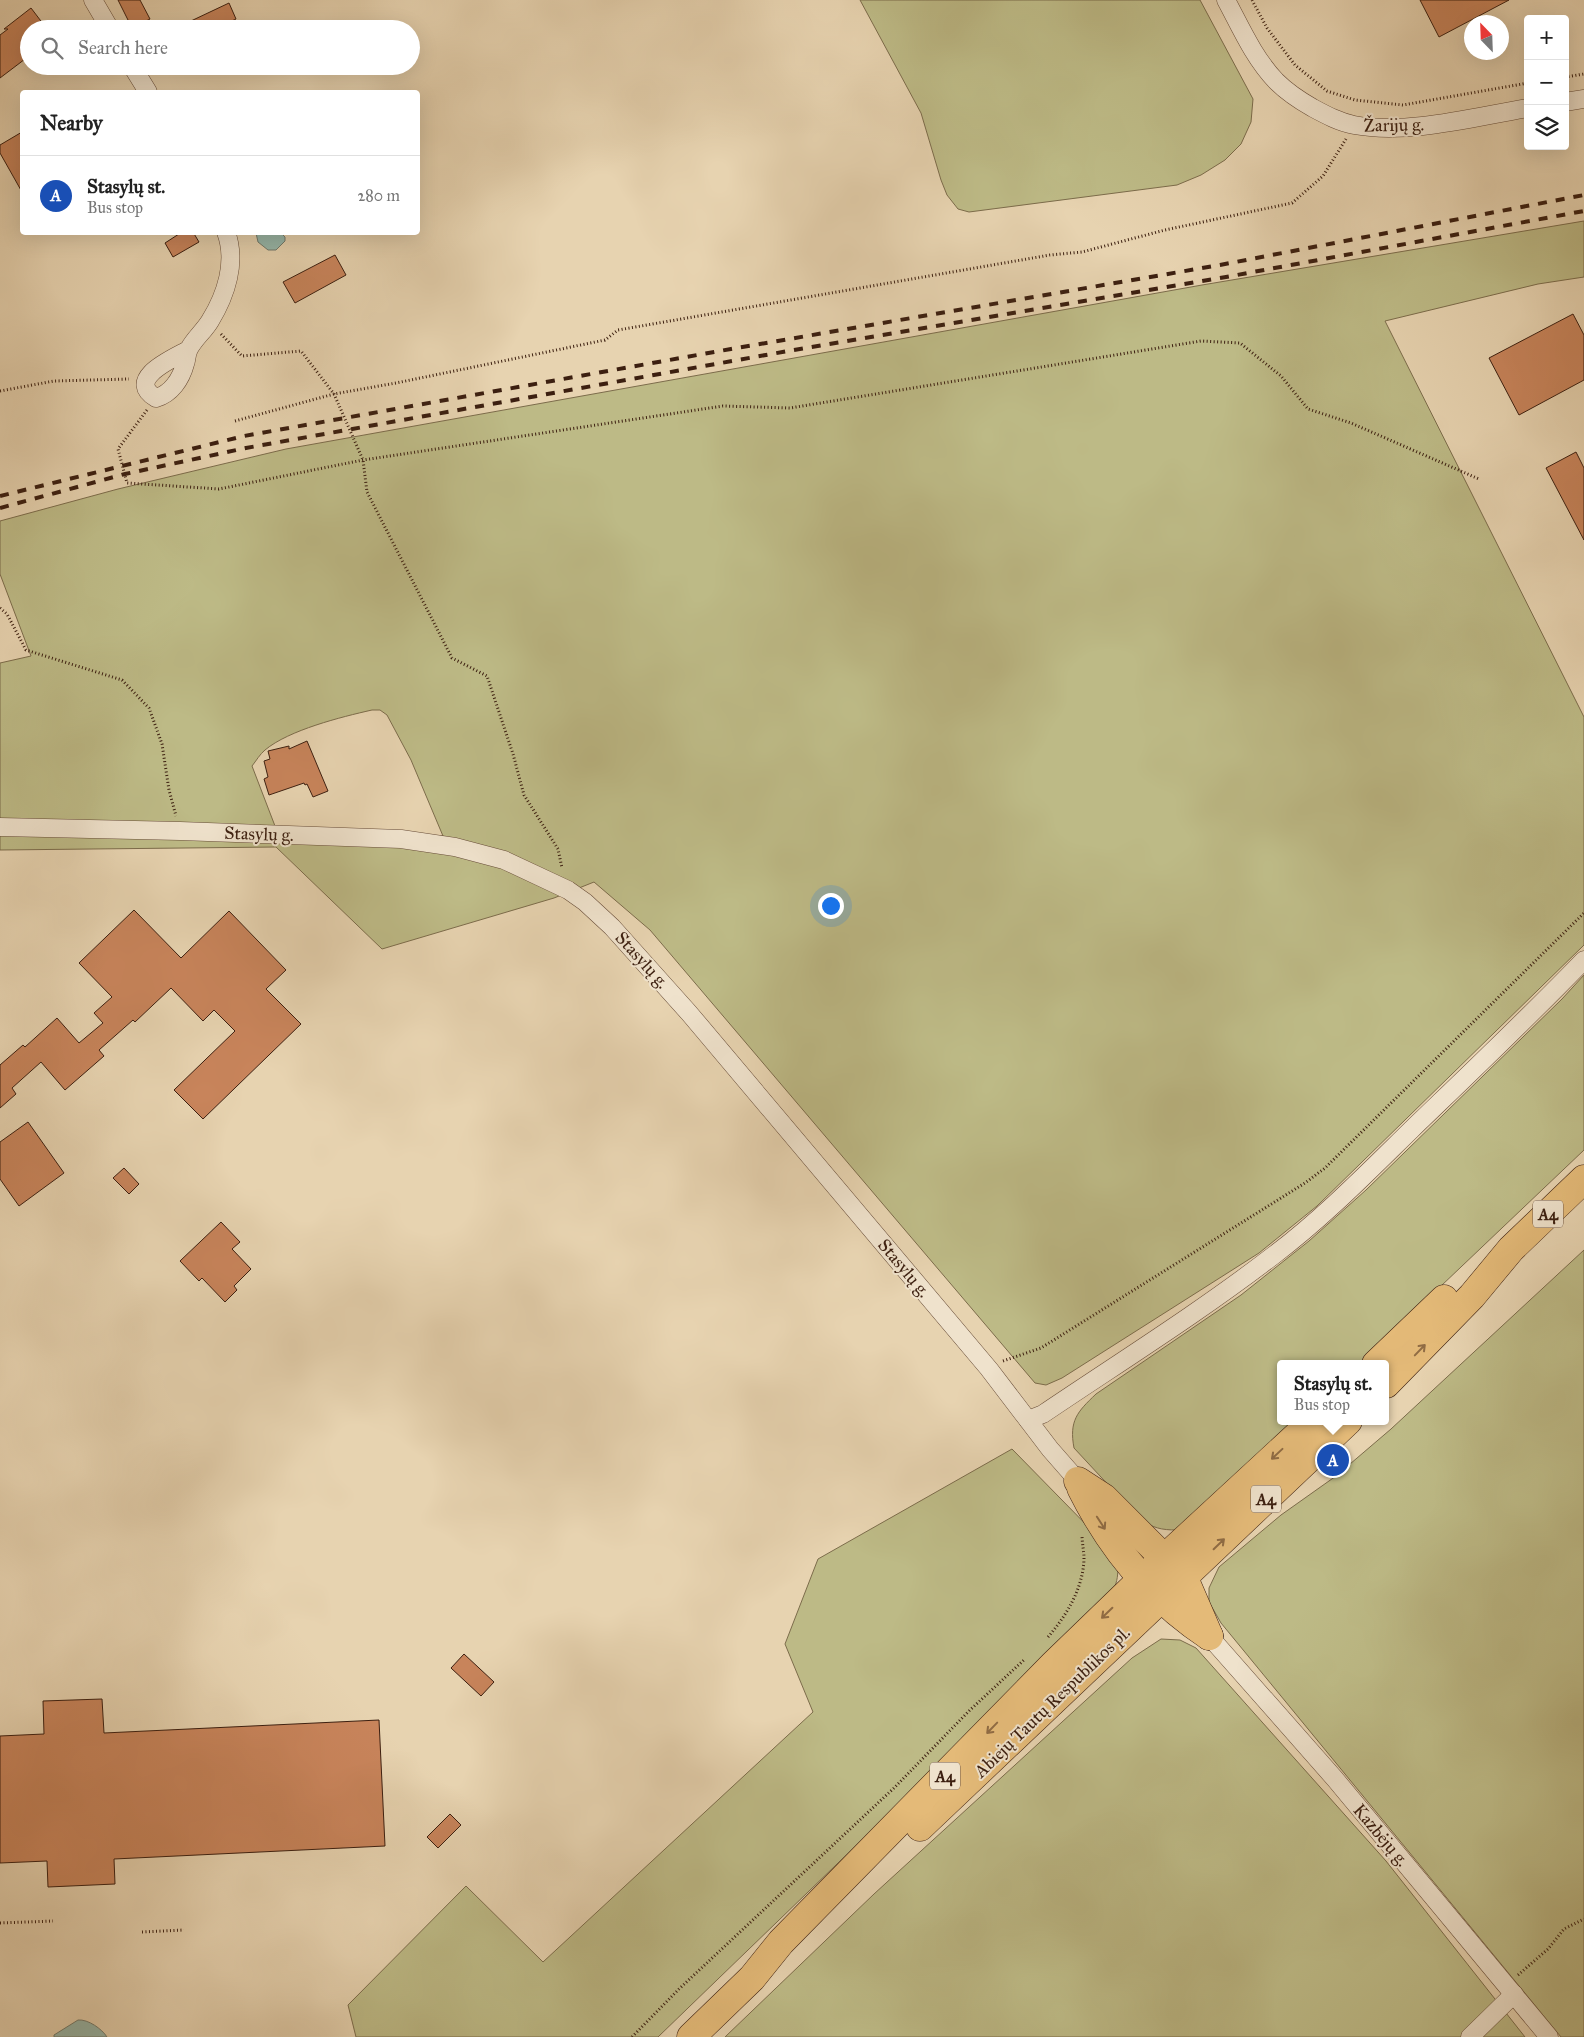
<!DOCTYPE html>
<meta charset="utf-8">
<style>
:root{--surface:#fff;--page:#f2f2f2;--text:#222;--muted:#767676;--line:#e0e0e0;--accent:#0b8043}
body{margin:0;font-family:"IM FELL Great Primer",serif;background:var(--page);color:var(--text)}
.controls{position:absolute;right:15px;top:15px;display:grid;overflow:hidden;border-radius:5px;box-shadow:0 5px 20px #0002}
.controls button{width:45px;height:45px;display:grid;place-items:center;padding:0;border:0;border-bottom:1px solid var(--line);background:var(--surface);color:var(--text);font:25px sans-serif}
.compass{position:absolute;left:1464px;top:15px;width:45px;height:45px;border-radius:50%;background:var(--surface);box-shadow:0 5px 20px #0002;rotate:337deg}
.you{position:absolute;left:830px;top:905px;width:18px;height:18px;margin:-12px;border:4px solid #fff;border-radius:50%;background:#1a73e8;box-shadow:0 0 0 8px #1a73e833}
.badge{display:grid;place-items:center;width:32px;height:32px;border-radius:50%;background:var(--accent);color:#fff;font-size:16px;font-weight:700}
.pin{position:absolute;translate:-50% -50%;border:2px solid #fff;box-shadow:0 1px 5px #0006}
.popup{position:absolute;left:1277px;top:1360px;width:112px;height:65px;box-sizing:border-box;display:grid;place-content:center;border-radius:5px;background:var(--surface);filter:drop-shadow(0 1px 4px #0005);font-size:16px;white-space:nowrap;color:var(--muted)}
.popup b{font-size:19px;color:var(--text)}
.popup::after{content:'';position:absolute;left:50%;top:100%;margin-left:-10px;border:10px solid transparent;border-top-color:var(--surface)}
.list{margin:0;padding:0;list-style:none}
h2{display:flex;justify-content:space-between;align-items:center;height:65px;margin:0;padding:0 20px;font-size:21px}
h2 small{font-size:16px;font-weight:400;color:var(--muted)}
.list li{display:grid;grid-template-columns:32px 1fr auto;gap:15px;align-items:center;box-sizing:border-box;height:80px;padding:0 20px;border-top:1px solid var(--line)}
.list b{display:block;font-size:19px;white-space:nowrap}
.list p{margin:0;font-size:16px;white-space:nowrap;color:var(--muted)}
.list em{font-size:16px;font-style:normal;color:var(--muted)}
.icon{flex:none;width:28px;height:28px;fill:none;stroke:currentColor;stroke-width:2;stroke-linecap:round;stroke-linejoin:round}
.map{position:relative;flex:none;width:1584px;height:2037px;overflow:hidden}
.search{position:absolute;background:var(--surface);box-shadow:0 5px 20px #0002;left:20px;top:20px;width:400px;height:55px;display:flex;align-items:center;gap:12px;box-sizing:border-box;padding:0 18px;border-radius:28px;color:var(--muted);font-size:19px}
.panel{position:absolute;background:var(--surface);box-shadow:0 5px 20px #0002;left:20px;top:90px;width:400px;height:145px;border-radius:5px}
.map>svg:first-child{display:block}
</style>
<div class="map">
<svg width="1584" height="2037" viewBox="0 0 1584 2037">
<rect width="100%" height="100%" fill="#e7d3b0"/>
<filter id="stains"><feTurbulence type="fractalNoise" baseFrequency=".004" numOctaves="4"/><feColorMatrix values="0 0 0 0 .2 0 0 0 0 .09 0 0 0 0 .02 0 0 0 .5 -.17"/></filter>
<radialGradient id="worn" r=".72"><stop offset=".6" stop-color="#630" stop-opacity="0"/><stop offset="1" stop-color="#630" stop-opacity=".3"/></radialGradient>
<g fill="#bdba86" stroke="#7c6c4b" fill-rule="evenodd">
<polygon points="860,0 1200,0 1253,99 1251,122 1241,144 1225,160 1201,175 1177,185 969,212 958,209 947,195 941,180 921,113"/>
<path d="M 1584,221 L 1584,277 L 1538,284 L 1385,321 L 1584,717 L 1584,945 L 1317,1206 L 1259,1253 L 1062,1378 L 1046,1385 L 1035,1383 L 650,930 L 594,882 L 554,898 L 382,949 L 276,847 L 0,850 L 0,663 L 31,656 L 0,574 L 0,521 L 118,489 L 286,449 L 1202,285 ZM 372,710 L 380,710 L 387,715 L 411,760 L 443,836 L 275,826 L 252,766 C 256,761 260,754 265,750 C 289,730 341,717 372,710 Z"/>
<path d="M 1584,975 L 1584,1150 L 1359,1364 L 1280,1364 L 1280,1421 L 1299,1421 L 1177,1530 C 1161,1530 1153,1528 1140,1519 L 1074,1448 C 1069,1421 1077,1412 1096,1394 L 1241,1295 L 1309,1241 L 1366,1190 L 1562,999 Z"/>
<polygon points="1584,1250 1584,2037 1561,2037 1221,1623 1209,1602 1209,1588 1219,1567 1281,1515 1336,1476 1391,1429"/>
<path d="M 1012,1449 L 1108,1547 C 1119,1568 1121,1572 1112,1594 L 867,1835 L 658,2037 L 356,2037 L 348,2005 L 466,1886 L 543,1962 L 813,1712 L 785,1644 L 818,1559 Z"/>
<polygon points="1161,1639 1180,1640 1196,1648 1386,1861 1525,2037 725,2037 874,1894 1132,1658"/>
</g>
<g fill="#97b8ab" stroke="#737b6d">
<polygon points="256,233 281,233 285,237 285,241 276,250 268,250 258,242"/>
<path d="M 78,2020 C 88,2019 102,2029 107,2037 L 54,2037 L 54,2035 Z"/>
</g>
<g fill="#c8845b" stroke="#3c1f10">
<polygon points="118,0 140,0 150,19 132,28"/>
<polygon points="1420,0 1509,0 1439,37"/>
<polygon points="229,3 236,19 215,29 174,29"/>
<polygon points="31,8 47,29 29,29 29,56 0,78 0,35 8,29 4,29"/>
<polygon points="22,132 22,192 0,153 0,145"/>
<polygon points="182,232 193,232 199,242 173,257 165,243"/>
<polygon points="335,255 346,275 295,303 283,282"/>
<polygon points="1573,314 1584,335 1584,380 1519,415 1489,358"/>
<polygon points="1576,452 1584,468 1584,540 1546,468"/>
<polygon points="307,741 328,791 313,797 307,784 305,785 304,783 269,795 264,779 268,777 264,761 270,759 268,751 289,746 289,749"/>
<polygon points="134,910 181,958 229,911 286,970 266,989 301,1024 203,1119 174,1090 235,1031 214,1010 203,1021 171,988 135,1022 133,1020 99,1050 104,1056 65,1090 41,1062 12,1088 16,1094 0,1108 0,1065 23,1045 25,1047 57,1018 79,1043 103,1023 94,1013 112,997 79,963"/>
<polygon points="28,1122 64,1173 19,1206 0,1179 0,1142"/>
<polygon points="124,1168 139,1184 129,1194 113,1178"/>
<polygon points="221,1222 240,1242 232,1249 251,1269 234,1286 237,1290 225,1302 202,1278 199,1281 180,1261"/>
<polygon points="464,1654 494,1682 481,1696 451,1668"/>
<polygon points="102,1699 104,1733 379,1720 385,1846 114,1859 115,1884 48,1887 47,1861 0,1863 0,1736 44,1734 43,1701"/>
<polygon points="450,1814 461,1825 438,1848 427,1837"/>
</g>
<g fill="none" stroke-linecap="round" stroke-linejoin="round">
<defs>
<g id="street">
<polyline points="93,0 110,29"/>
<path d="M 1226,0 C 1241,28 1254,58 1276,81 C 1287,92 1299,100 1313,108 C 1326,115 1339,122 1354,125 C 1408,135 1474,117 1528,108"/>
<polyline points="132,66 148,92"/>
<polyline points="1565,102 1584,99"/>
<path d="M 188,350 C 174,358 124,379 156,398 C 171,394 181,379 185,364 C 187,360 186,354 189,349 C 194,339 204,331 210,321 C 226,295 237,262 226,232"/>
<polyline points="0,827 180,831 401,839 455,847 504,860 568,890 585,902 612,927 689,1013 989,1369 1050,1449 1078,1481"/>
<path d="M 1028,1420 L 1043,1414 C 1120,1362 1200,1312 1274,1255 C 1323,1218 1367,1173 1411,1130 C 1469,1074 1528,1018 1584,960"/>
<polyline points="1209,1636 1335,1779 1549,2037"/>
<polyline points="1470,2037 1514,1994"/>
</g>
<g id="highway">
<polyline points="1376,1364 1444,1299"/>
<polyline points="1386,1384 1472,1296 1511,1249 1584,1179"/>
<polyline points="1078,1481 1104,1498 1184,1578 1209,1636"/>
<path d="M 1081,1488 C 1111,1548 1153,1599 1209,1636"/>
<polyline points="920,1827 1348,1421"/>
<polyline points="691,2037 752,1978 781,1942 1054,1664 1142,1579 1313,1421"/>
</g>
</defs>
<use href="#street" stroke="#674c38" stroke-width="19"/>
<use href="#highway" stroke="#3c1f10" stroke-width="29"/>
<g stroke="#3c1f10" stroke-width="3" stroke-dasharray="1 2.5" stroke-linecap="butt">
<polyline points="1252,0 1267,28 1295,65 1327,91 1355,100 1403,105 1528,83"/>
<polyline points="1565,77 1584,74"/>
<polyline points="221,334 242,356 301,351 334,394 363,460 367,492 452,658 487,676 513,754 524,795 558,849 562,868"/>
<polyline points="0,391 54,381 129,379"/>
<polyline points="147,410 118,449 127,483 219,489 363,460 723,406 790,408 1201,341 1240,343 1281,376 1308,409 1351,423 1479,479"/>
<polyline points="235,421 334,394 396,383 605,340 618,330 1050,255 1082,252 1165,230 1292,203 1323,176 1346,139"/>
<polyline points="0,608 7,614 26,650 122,680 149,708 162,744 169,790 176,816"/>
<polyline points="1003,1361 1041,1348 1305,1183 1325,1168 1584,913"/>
<path d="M 1048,1637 C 1067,1615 1083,1588 1084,1559 C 1084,1551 1082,1543 1082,1535"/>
<polyline points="0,1923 53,1921"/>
<polyline points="142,1932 184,1930"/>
<polyline points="1518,1975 1548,1949 1564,1929 1584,1919"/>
<polyline points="632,2037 679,1989 894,1788 970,1710 1025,1659"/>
</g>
<use href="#street" stroke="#efe2cc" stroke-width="18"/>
<use href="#highway" stroke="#e4ba78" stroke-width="28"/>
<g stroke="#3c1f10" stroke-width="4" stroke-dasharray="9 9" stroke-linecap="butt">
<polyline points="0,496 244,436 731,349 1220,265 1584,195"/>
<polyline points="0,508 125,474 246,448 788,351 1226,277 1584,211"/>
</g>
</g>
<defs><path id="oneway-shaft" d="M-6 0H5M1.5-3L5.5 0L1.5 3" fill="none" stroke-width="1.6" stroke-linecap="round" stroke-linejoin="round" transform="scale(1.25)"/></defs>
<g stroke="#906c44">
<use href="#oneway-shaft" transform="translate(1420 1350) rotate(-46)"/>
<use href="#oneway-shaft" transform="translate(1277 1454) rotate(137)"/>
<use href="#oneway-shaft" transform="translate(1101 1523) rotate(57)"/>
<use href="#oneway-shaft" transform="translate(1219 1544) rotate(-44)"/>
<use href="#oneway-shaft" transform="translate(1107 1613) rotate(136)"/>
<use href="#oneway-shaft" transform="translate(992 1728) rotate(134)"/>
</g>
<g text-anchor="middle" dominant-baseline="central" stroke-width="4" stroke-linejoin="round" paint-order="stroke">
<g fill="#efe2cc" stroke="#725a48" stroke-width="1">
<rect x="1533" y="1200.5" width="30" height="27" rx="4"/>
<rect x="1251" y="1485.5" width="30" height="27" rx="4"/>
<rect x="930" y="1762.5" width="30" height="27" rx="4"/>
</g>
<g font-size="16" font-weight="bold" fill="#3c1f10">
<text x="1548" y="1214">A4</text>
<text x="1266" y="1499">A4</text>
<text x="945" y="1776">A4</text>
</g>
<g font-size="18" fill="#3c1f10" stroke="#efe2cc">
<text transform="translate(1394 125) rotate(-1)">Žarijų g.</text>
<text transform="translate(259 834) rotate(2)">Stasylų g.</text>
<text transform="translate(642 960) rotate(48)">Stasylų g.</text>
<text transform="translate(904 1268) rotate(50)">Stasylų g.</text>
<text transform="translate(1052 1702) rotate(-44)">Abiejų Tautų Respublikos pl.</text>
<text transform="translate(1381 1835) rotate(50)">Kazbėjų g.</text>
</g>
</g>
<rect width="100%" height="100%" filter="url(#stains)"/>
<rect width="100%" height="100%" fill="url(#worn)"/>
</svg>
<div class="controls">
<button>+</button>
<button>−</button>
<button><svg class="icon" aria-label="layers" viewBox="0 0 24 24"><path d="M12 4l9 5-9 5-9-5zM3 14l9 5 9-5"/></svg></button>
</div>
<svg class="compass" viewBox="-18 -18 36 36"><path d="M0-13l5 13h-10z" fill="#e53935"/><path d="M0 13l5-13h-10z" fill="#767676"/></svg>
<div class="you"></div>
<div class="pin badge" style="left:1333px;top:1460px;background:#1a4fb4">A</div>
<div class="popup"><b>Stasylų st.</b>Bus stop</div>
<div class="search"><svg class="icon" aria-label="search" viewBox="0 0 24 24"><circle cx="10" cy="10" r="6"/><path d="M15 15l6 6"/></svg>Search here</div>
<section class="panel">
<h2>Nearby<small></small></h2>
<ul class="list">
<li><span class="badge" style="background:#1a4fb4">A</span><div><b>Stasylų st.</b><p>Bus stop</p></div><em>280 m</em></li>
</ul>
</section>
</div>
